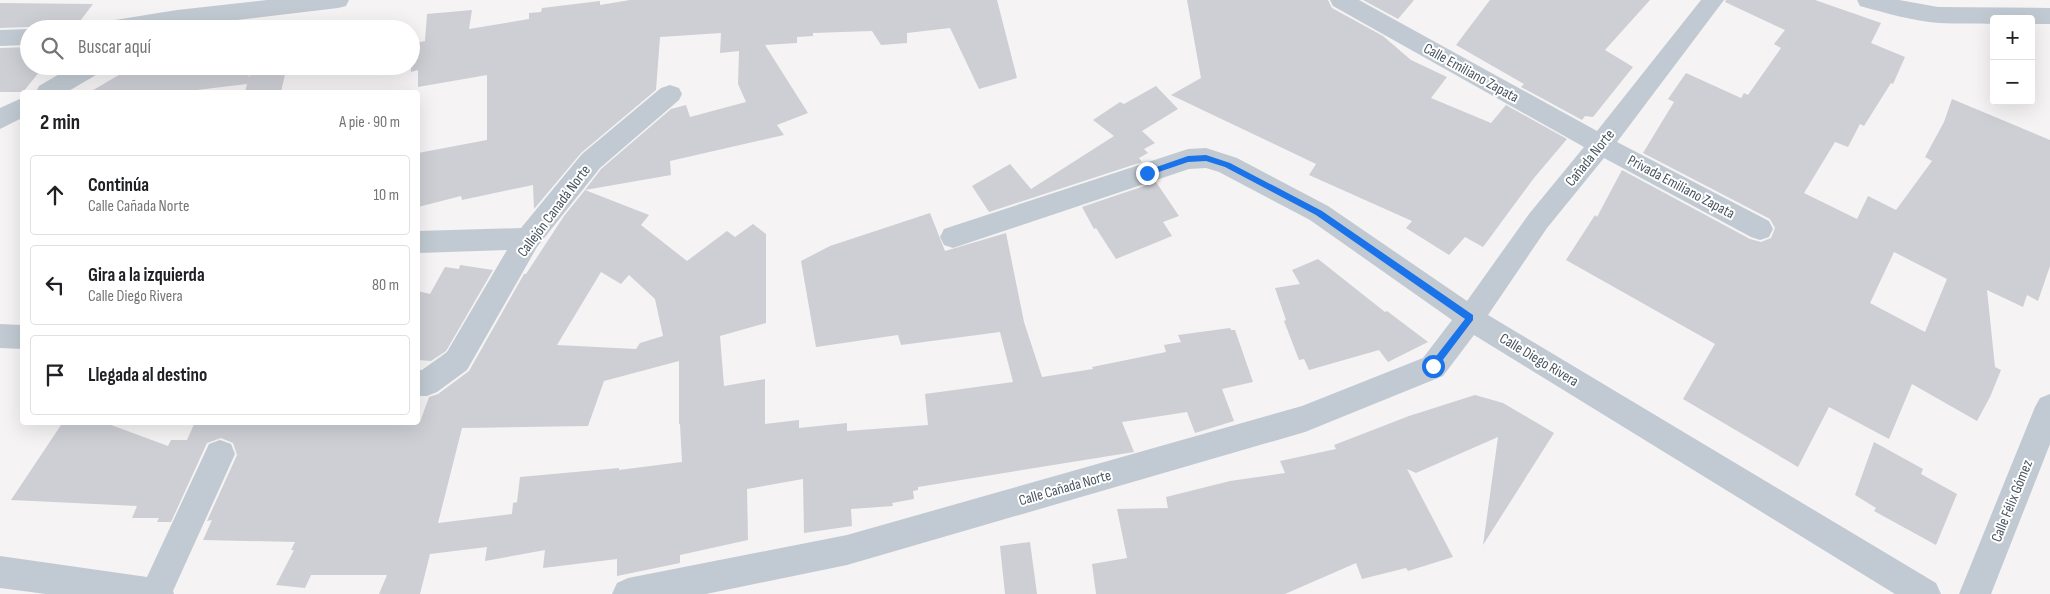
<!DOCTYPE html>
<html lang="es">
<meta charset="utf-8">
<style>
:root{--surface:#fff;--page:#f6f6f6;--text:#202124;--muted:#757577;--line:#e0e0e0}
body{margin:0;font-family:"Sofia Sans Condensed",sans-serif;background:var(--page);color:var(--text)}
.controls{position:absolute;right:15px;top:15px;display:grid;overflow:hidden;border-radius:5px;box-shadow:0 5px 20px #0002}
.controls button{width:45px;height:45px;display:grid;place-items:center;padding:0;border:0;border-bottom:1px solid var(--line);background:var(--surface);color:var(--text);font:25px sans-serif}
.stop{position:absolute;width:15px;height:15px;margin:-11px;border:4px solid #1a73e8;border-radius:50%;background:#fff}
.stop.end{background:#1a73e8;border-color:#fff;box-shadow:0 1px 5px #0008}
.list{margin:0;padding:0;list-style:none}
h2{display:flex;justify-content:space-between;align-items:center;height:65px;margin:0;padding:0 20px;font-size:21px}
h2 small{font-size:16px;font-weight:400;color:var(--muted)}
.list li{display:grid;grid-template-columns:32px 1fr auto;gap:15px;align-items:center;box-sizing:border-box;height:80px;margin:0 10px 10px;padding:0 10px;border:1px solid var(--line);border-radius:5px}
.list b{display:block;font-size:19px;white-space:nowrap}
.list p{margin:0;font-size:16px;white-space:nowrap;color:var(--muted)}
.list em{font-size:16px;font-style:normal;color:var(--muted)}
.icon{flex:none;width:28px;height:28px;fill:none;stroke:currentColor;stroke-width:2;stroke-linecap:round;stroke-linejoin:round}
.map{position:relative;flex:none;width:2050px;height:594px;overflow:hidden}
.search{position:absolute;background:var(--surface);box-shadow:0 5px 20px #0002;left:20px;top:20px;width:400px;height:55px;display:flex;align-items:center;gap:12px;box-sizing:border-box;padding:0 18px;border-radius:28px;color:var(--muted);font-size:19px}
.panel{position:absolute;background:var(--surface);box-shadow:0 5px 20px #0002;left:20px;top:90px;width:400px;height:335px;border-radius:5px}
.map>svg:first-child{display:block}
</style>
<div class="map">
<svg width="2050" height="594" viewBox="0 0 2050 594">
<rect width="100%" height="100%" fill="#f5f3f3"/>
<g fill="#cdcfd5" fill-rule="evenodd">
<polygon points="630,0 997,0 1017,78 979,89 950,28 907,33 907,43 881,45 872,31 813,33 813,36 797,37 797,43 765,45 808,113 777,125 784,135 670,161 671,175 585,190 601,169 671,109 686,105 690,117 746,102 738,84 739,51 720,53 721,33 660,37 656,90 581,153 534,209 533,185 462,200 461,196 418,207 418,153 487,140 487,75 418,87 418,70 411,72 411,44 425,41 427,14 472,10 469,29 529,19 529,13 541,12 542,8 600,1 600,5"/>
<polygon points="1187,0 1328,0 1332,8 1383,36 1411,60 1447,77 1431,98 1491,123 1506,105 1567,139 1534,178 1483,247 1465,237 1449,255 1406,228 1412,221 1309,175 1316,164 1171,95 1201,78"/>
<polygon points="1363,0 1414,0 1398,19"/>
<polygon points="1490,0 1650,0 1605,50 1633,67 1593,117 1585,116 1582,120 1521,87 1524,84 1456,45"/>
<path d="M 1726,0 L 1815,0 L 1881,23 L 1871,43 L 1905,57 L 1893,84 L 1891,83 L 1864,126 L 1860,124 L 1848,147 L 1835,142 L 1804,193 L 1857,219 L 1868,196 L 1896,210 L 1932,161 L 1925,157 L 1944,122 L 1952,99 L 2050,140 L 2050,266 L 2038,301 L 2027,295 L 2023,307 L 1987,290 L 1995,367 L 2001,370 L 1990,397 L 1977,421 L 1912,384 L 1889,439 L 1829,407 L 1798,467 L 1683,399 L 1715,344 L 1566,260 L 1595,215 L 1597,217 L 1622,170 L 1750,239 L 1761,242 L 1771,238 L 1775,228 L 1770,219 L 1643,153 L 1674,102 L 1668,99 L 1686,73 L 1741,98 L 1744,93 L 1748,95 L 1781,48 L 1774,44 L 1785,30 L 1725,2 ZM 1894,252 L 1947,279 L 1925,332 L 1870,303 Z"/>
<polygon points="0,3 93,4 74,29 31,29 29,27 0,28"/>
<polygon points="29,47 29,66 44,66 23,92 0,92 0,48"/>
<polygon points="134,66 248,66 249,78 252,66 287,66 281,92 245,92 247,84 180,92 90,92"/>
<polygon points="1156,86 1178,109 1142,131 1155,143 1144,149 1148,153 1139,158 1142,162 989,212 972,186 1010,164 1031,189 1114,136 1093,120 1120,102 1124,104"/>
<polygon points="1156,182 1179,216 1163,222 1172,236 1116,259 1096,228 1094,229 1082,207"/>
<path d="M 585,190 L 649,215 L 641,225 L 687,261 L 727,231 L 735,237 L 753,224 L 766,234 L 766,323 L 720,336 L 724,386 L 765,379 L 765,424 L 799,420 L 799,428 L 847,423 L 847,431 L 928,425 L 925,394 L 1013,382 L 1000,332 L 901,345 L 898,335 L 816,347 L 801,261 L 830,246 L 930,213 L 945,251 L 1006,233 L 1024,322 L 1042,377 L 1093,369 L 1092,367 L 1166,352 L 1164,345 L 1181,342 L 1178,335 L 1230,328 L 1231,330 L 1235,330 L 1253,382 L 1222,389 L 1234,421 L 1195,433 L 1187,412 L 1122,422 L 1134,452 L 918,487 L 918,490 L 913,491 L 914,499 L 892,503 L 893,506 L 851,509 L 852,526 L 804,533 L 803,479 L 747,489 L 748,540 L 680,555 L 680,563 L 617,576 L 617,559 L 543,568 L 545,550 L 485,561 L 487,547 L 430,554 L 420,594 L 379,594 L 387,575 L 311,575 L 305,588 L 276,585 L 294,550 L 291,550 L 295,542 L 203,540 L 212,520 L 207,521 L 237,455 L 233,443 L 221,438 L 207,443 L 171,522 L 157,522 L 159,518 L 132,518 L 137,506 L 11,500 L 63,422 L 103,422 L 168,446 L 171,440 L 187,440 L 195,422 L 420,422 L 429,397 L 438,394 L 469,371 L 524,274 L 526,274 L 564,216 ZM 601,272 L 621,284 L 629,275 L 655,299 L 663,336 L 640,343 L 636,349 L 557,345 ZM 679,361 L 679,424 L 680,424 L 682,462 L 619,470 L 619,468 L 520,477 L 517,502 L 513,503 L 512,514 L 438,523 L 462,428 L 588,426 L 604,381 Z"/>
<polygon points="1318,259 1385,312 1387,311 1428,342 1388,362 1379,350 1309,370 1304,359 1299,360 1284,321 1286,320 1275,288 1300,284 1292,270"/>
<polygon points="460,265 493,270 446,351 431,361 418,360 418,291 430,294 445,267 459,269"/>
<polygon points="1475,395 1503,403 1554,433 1483,545 1498,437 1416,473 1407,469 1453,557 1408,571 1406,568 1362,579 1356,563 1285,594 1096,594 1092,564 1127,558 1117,509 1168,508 1166,497 1230,481 1285,473 1280,461 1336,449 1334,445 1409,416"/>
<polygon points="1874,442 1923,469 1921,474 1957,494 1936,545 1874,511 1876,508 1855,495"/>
<polygon points="1030,542 1037,594 1005,594 1000,546"/>
</g>
<g fill="none" stroke-linecap="round" stroke-linejoin="round">
<g fill="#c1cad2" fill-rule="evenodd">
<polygon points="267,0 349,0 346,6 338,8 161,29 98,29 101,23 109,21 177,10"/>
<polygon points="1330,0 1359,0 1597,131 1701,0 1724,0 1617,142 1769,221 1773,229 1769,237 1760,240 1751,237 1604,158 1547,228 1488,315 1936,583 1941,594 1895,594 1474,335 1443,376 1305,432 847,565 706,594 612,594 617,583 628,578 847,535 1302,406 1423,358 1452,320 1310,220 1219,172 1206,168 1189,169 953,248 944,245 940,237 944,229 953,226 1188,149 1206,148 1237,158 1328,206 1467,301 1529,214 1584,147 1333,6"/>
<path d="M 1857,0 L 1899,0 L 1938,7 L 2050,8 L 2050,24 L 2031,24 L 2031,19 L 1994,19 L 1994,24 C 1976,23 1957,24 1939,23 C 1913,21 1886,13 1860,6 Z"/>
<polygon points="29,29 29,45 0,46 0,30"/>
<polygon points="73,66 105,66 101,72 67,92 36,92 39,86"/>
<polygon points="670,85 679,88 682,94 679,100 600,168 537,247 467,370 437,392 427,396 418,396 418,370 422,370 447,352 507,250 418,253 418,231 521,228 582,154 661,88"/>
<polygon points="22,98 22,118 0,129 0,108"/>
<polygon points="0,324 22,325 22,349 0,348"/>
<polygon points="2050,394 2050,444 1991,594 1959,594 2035,407 2040,398"/>
<polygon points="220,440 231,444 235,454 173,591 174,594 46,594 0,588 0,556 147,577 209,444"/>
</g>
</g>
<polygon fill="#1a73e8" points="1206,155 1230,163 1322,211 1473,315 1473,320 1436,369 1430,369 1430,364 1465,319 1316,215 1225,167 1206,161 1188,162 1147,176 1143,173 1145,171 1188,156"/>
<g text-anchor="middle" dominant-baseline="central" stroke-width="4" stroke-linejoin="round" paint-order="stroke">
<g font-size="15" fill="#4a5661" stroke="#fff">
<text transform="translate(1471 73) rotate(29)">Calle Emiliano Zapata</text>
<text transform="translate(1590 158) rotate(-51)">Cañada Norte</text>
<text transform="translate(1681 187) rotate(28)">Privada Emiliano Zapata</text>
<text transform="translate(554 211) rotate(-53)">Callejón Canadá Norte</text>
<text transform="translate(1539 360) rotate(31)">Calle Diego Rivera</text>
<text transform="translate(1065 488) rotate(-16)">Calle Cañada Norte</text>
<text transform="translate(2012 501) rotate(-68)">Calle Félix Gómez</text>
</g>
</g>
</svg>
<div class="controls">
<button>+</button>
<button>−</button>
</div>
<div class="stop" style="left:1433px;top:366px"></div>
<div class="stop end" style="left:1147px;top:173px"></div>
<div class="search"><svg class="icon" aria-label="search" viewBox="0 0 24 24"><circle cx="10" cy="10" r="6"/><path d="M15 15l6 6"/></svg>Buscar aquí</div>
<section class="panel">
<h2>2 min<small>A pie · 90 m</small></h2>
<ul class="list">
<li><svg class="icon" aria-label="ahead" viewBox="0 0 24 24"><path d="M12 20V5M6 11l6-6 6 6"/></svg><div><b>Continúa</b><p>Calle Cañada Norte</p></div><em>10 m</em></li>
<li><svg class="icon" aria-label="left" viewBox="0 0 24 24"><path d="M17 20v-9H6M10 6l-5 5 5 5"/></svg><div><b>Gira a la izquierda</b><p>Calle Diego Rivera</p></div><em>80 m</em></li>
<li><svg class="icon" aria-label="arrive" viewBox="0 0 24 24"><path d="M6 21V4h12l-3 4 3 4H6"/></svg><div><b>Llegada al destino</b></div></li>
</ul>
</section>
</div>
